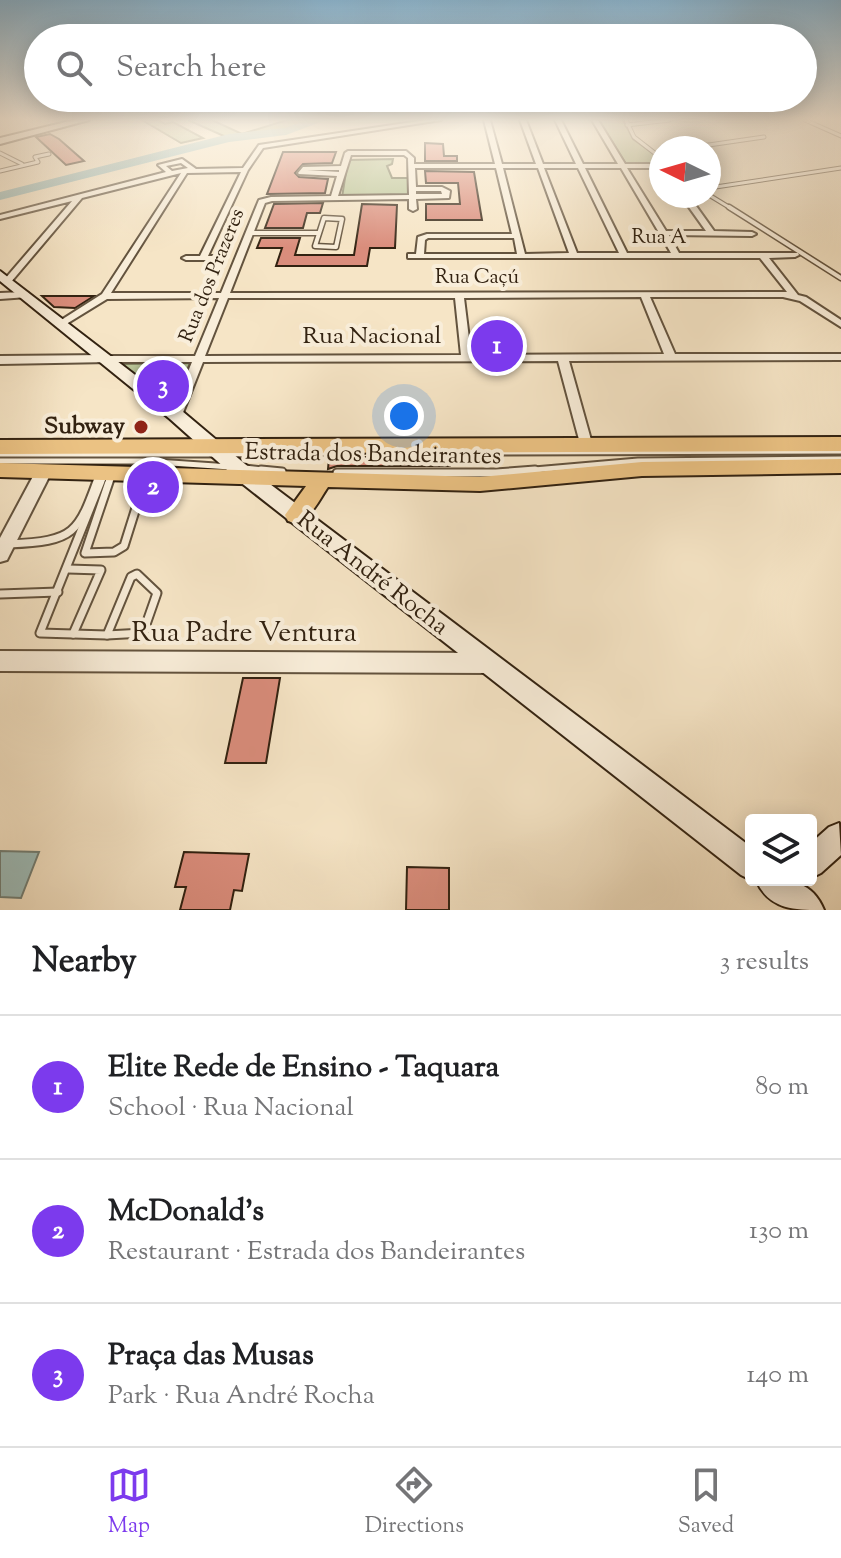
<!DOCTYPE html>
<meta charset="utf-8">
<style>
:root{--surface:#fff;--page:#f2f2f2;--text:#202124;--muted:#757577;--line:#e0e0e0;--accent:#7c3aed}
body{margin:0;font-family:"Sorts Mill Goudy",serif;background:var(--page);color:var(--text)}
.controls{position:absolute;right:24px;bottom:24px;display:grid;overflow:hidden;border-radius:8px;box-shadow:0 4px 20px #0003}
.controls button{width:72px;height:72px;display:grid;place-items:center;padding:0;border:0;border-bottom:2px solid var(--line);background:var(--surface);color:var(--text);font:40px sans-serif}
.compass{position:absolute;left:649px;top:136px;width:72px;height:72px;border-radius:50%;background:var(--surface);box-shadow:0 4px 20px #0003;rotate:275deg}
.you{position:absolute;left:404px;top:416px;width:28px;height:28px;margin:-20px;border:6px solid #fff;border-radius:50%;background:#1a73e8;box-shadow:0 0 0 12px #1a73e833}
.badge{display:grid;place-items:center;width:52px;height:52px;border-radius:50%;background:var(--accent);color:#fff;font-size:26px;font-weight:700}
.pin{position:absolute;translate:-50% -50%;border:4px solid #fff;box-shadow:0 2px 8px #0006}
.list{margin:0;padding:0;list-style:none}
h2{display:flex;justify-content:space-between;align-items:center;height:104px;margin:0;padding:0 32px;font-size:34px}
h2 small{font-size:26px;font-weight:400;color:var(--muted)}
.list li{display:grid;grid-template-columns:52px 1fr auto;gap:24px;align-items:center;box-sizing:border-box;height:144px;padding:0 32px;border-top:2px solid var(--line)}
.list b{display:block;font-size:30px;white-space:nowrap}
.list p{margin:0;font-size:26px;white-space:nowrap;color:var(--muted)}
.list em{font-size:26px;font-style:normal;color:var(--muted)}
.icon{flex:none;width:44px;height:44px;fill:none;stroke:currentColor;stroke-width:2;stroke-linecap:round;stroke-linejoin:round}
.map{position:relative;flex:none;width:841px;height:910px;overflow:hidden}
.search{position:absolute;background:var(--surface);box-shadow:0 4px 20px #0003;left:24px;right:24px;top:24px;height:88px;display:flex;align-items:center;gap:20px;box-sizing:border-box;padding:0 28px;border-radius:44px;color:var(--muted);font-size:30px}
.sheet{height:536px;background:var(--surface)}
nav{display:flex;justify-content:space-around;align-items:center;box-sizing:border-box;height:112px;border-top:2px solid var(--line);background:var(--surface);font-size:22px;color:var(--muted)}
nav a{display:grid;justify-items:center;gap:4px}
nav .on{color:var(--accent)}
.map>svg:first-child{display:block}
</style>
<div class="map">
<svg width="841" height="910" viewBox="0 0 841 910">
<rect width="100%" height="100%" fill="#f6e5c6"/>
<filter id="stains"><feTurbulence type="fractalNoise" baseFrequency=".0025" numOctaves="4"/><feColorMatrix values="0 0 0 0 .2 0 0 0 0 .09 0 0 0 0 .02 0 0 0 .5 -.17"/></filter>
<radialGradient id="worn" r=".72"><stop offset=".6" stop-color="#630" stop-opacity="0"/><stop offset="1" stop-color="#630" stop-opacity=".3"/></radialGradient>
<g fill="#bac597" stroke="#767454" stroke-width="2">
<polygon points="142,120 158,120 165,124 173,122 203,138 181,143"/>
<polygon points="188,120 212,120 242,134 287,120 310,120 284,130 226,137"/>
<polygon points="599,120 623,120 633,139 661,159 661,165 626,164"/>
<polygon points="393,159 392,164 387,166 392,178 412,178 412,197 342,197 348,160"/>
<polygon points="190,363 171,408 119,364"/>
</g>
<polygon fill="#9ebebb" stroke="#738077" stroke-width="2" points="0,851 39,852 21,898 0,897"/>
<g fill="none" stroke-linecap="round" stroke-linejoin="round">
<polygon fill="#9ebebb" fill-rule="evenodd" points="308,120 326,120 286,135 229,142 0,200 0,192 229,134 285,128"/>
</g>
<g fill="#da8d7c" stroke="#322211" stroke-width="2">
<polygon points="50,134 59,139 84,161 66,165 36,137"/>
<polygon points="425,143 443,144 444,156 457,156 457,161 425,161"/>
<polygon points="283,152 336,152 332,163 303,164 295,173 299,177 328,179 325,193 267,194"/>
<polygon points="425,171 474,172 482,220 426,220 426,204 460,204 458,183 426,183"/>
<polygon points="323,203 320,213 307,213 303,228 265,228 274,204"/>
<polygon points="362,204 397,205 395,248 370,248 367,266 276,266 282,248 257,248 261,238 300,238 295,255 354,255"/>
<polygon points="42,296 94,296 75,308 54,307"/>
<polygon points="449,455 450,466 337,466 328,469 329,458"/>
<polygon points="243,678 280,678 266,763 225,763"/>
<polygon points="184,852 249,854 242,891 234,890 230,910 180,910 186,887 175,887"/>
<polygon points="407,867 449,868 449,910 406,910"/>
</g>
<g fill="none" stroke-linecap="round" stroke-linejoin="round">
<defs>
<g id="service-far3">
<polyline points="626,120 634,137 661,158"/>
<polyline points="805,120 841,136"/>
<polyline points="627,125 669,120"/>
<polyline points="688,148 764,137"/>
<polyline points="0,153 22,164"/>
<polyline points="0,171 38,162 35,157 49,154"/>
<polyline points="709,188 841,168"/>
<polyline points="709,195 732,209"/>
</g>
<g id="service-far2">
<polyline points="729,207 841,278"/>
<polygon points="324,218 342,219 336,247 315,246"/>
<polyline points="249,233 318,233"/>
</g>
<g id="service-far1">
<polyline points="472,452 841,451"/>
<polyline points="0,454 216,454"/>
<polyline points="228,454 360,452"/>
<polyline points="0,461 142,461 230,467"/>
<polyline points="245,468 280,472"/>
<polyline points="511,472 638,461 841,459"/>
</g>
<g id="service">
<polyline points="261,470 282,472"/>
<polyline points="337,473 496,473 535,470"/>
<polyline points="103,476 40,633 107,635"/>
<polyline points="111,476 85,553 114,552 124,546 146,476"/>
<path d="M 9,544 C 76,541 78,534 100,473"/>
<polyline points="68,569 101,570 73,634"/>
<polygon points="137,574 157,593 143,633 107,635 131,577"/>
<polyline points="0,594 58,592"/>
</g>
<g id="minor">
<path d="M 426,120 L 441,120 L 263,148 L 248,170 L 208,256 L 220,256 L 220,260 L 186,260 L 182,258 L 186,256 L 200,256 L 241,172 L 187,173 L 111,293 L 221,293 L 259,200 L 271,197 L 331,196 L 337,176 L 299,174 L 298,173 L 303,167 L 341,166 L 345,153 L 348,151 L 406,151 L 414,158 L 414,164 L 495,164 L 484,120 L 490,120 L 502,164 L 536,164 L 520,120 L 526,120 L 543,164 L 576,164 L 555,120 L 561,120 L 583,164 L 618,164 L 592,120 L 598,120 L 625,164 L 661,164 L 661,168 L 627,168 L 666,231 L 706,231 L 681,196 L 689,196 L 714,231 L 752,232 L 756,234 L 752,236 L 669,235 L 679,253 L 798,253 L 799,255 L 795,257 L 769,258 L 798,295 L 806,297 L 841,320 L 841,327 L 800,301 L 783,297 L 650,297 L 675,354 L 841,354 L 841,360 L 569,361 L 593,447 L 587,451 L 581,447 L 558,361 L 203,362 L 182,415 L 180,418 L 172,418 L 170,415 L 192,362 L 105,362 L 100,359 L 105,356 L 195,356 L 219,298 L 107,299 L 63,326 L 57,326 L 55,324 L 102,294 L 181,173 L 82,198 L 11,282 L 4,280 L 72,201 L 0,219 L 0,215 L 166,172 L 158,165 L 182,159 L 196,169 L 243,168 L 259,145 ZM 351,155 L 404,155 L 408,158 L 409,195 L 338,196 ZM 181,163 L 188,168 L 172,171 L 166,166 ZM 415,168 L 496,168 L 512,234 L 427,234 L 418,237 L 416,254 L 408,254 L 408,258 L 760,258 L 787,292 L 230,293 L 265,203 L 272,201 L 409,199 L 409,209 L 413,211 L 417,209 L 416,199 L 449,198 L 450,191 L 442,187 L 416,187 ZM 503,168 L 538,168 L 569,253 L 525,254 ZM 544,168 L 578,168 L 619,253 L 577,253 ZM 585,168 L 621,168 L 671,253 L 627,253 ZM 307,170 L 339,170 L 339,172 ZM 416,191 L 441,191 L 442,194 L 416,194 ZM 428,238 L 514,238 L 517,254 L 424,254 L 425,240 ZM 641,297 L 664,354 L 471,355 L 464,298 ZM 228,298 L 455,298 L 461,355 L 205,356 Z"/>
<polygon points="25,292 28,293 28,297 0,299 0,293"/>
</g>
<g id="tertiary">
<polygon points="105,355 112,359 110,362 0,364 0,356"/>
<polygon points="44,465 52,471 7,560 0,562 0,538 38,467"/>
<polygon points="0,651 488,653 496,656 499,663 496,670 488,673 0,671"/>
</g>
<g id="secondary">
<polygon points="74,120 89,120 0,144 0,138"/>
<polygon points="0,271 182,411 258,475 751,847 751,880 741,875 244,485 170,419 0,281"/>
<polygon points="839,823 841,855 821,873 811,878 811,843 829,827"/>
<path d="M 756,880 C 786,880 811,878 824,910 C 795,910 769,910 756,880 Z"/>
</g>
<g id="primary">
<polygon points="841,437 841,451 0,454 0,440"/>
<path d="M 841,459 L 841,473 L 642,476 L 480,491 L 328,487 C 318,501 308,527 288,521 L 285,515 L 306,486 L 0,477 L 0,463 L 480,477 L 642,462 Z"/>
</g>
</defs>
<use href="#service-far3" stroke="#63533e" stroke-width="5"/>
<use href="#service-far2" stroke="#63533e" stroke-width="7"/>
<use href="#service-far1" stroke="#63533e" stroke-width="9"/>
<use href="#service" stroke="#63533e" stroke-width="11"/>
<use href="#minor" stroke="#63533e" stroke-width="4"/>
<use href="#tertiary" stroke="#63533e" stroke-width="4"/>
<use href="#secondary" stroke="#322211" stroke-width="4"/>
<use href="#primary" stroke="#322211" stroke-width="4"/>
<use href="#service-far3" stroke="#f9eeda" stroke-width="3"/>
<use href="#service-far2" stroke="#f9eeda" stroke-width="4"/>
<use href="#service-far1" stroke="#f9eeda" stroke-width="5"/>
<use href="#service" stroke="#f9eeda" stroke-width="7"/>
<use href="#minor" fill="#f9eeda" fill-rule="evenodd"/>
<use href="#tertiary" fill="#f9eeda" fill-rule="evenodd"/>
<use href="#secondary" fill="#f9eeda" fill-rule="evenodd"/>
<use href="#primary" fill="#ebc283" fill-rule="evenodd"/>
</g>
<linearGradient id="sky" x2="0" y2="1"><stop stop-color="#8ab8d6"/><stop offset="0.48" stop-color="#fbf3e5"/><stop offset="1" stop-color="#fbf3e5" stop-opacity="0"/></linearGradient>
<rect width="841" height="248" fill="url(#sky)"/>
<circle fill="#8f2418" stroke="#f9eeda" stroke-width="3" cx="141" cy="427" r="8"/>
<g text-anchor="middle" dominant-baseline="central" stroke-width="8" stroke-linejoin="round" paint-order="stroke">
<g font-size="20" fill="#322211" stroke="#f9eeda">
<text x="659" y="238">Rua A</text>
<text transform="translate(213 276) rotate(-68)">Rua dos Prazeres</text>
<text x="477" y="278">Rua Caçú</text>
</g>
<g font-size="24" fill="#322211" stroke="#f9eeda">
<text x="372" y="337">Rua Nacional</text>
<text transform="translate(373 455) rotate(1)">Estrada dos Bandeirantes</text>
<text transform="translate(372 574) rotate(38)">Rua André Rocha</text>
</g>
<g font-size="24" font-weight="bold" fill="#322211" stroke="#f9eeda" text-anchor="end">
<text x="125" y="427">Subway</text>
</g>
<g font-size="28" fill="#322211" stroke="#f9eeda">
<text x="244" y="634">Rua Padre Ventura</text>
</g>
</g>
<rect width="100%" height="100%" filter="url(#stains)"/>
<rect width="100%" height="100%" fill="url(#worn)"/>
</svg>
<div class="controls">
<button><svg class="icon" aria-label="layers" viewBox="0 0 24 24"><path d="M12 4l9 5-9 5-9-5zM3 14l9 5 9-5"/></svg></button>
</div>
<svg class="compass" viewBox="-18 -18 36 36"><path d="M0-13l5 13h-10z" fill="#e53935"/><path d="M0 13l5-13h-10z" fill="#757577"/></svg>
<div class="you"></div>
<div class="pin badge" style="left:497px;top:346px">1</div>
<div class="pin badge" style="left:153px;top:487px">2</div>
<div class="pin badge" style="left:163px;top:386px">3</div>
<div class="search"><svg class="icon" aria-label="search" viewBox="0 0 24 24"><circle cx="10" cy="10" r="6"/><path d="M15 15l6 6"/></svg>Search here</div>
</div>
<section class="sheet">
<h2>Nearby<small>3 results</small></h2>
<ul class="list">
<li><span class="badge">1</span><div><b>Elite Rede de Ensino - Taquara</b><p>School · Rua Nacional</p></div><em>80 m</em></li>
<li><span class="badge">2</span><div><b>McDonald's</b><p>Restaurant · Estrada dos Bandeirantes</p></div><em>130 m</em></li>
<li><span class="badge">3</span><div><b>Praça das Musas</b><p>Park · Rua André Rocha</p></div><em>140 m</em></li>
</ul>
</section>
<nav>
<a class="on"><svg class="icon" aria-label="map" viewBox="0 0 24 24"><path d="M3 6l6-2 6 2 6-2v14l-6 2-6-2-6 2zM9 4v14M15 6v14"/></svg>Map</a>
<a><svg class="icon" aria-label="directions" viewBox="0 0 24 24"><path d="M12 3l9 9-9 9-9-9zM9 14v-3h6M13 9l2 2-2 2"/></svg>Directions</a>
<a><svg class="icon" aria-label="saved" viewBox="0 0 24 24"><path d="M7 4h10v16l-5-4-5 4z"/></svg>Saved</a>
</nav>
